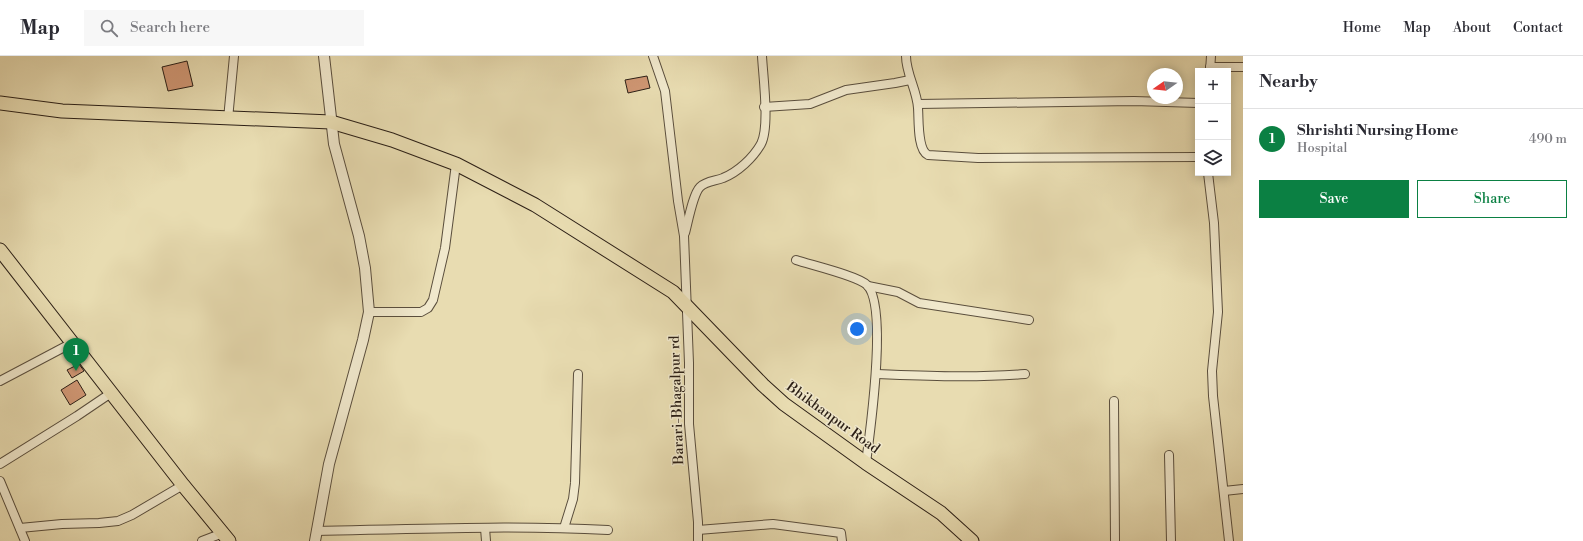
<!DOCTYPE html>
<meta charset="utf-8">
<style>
:root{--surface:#fff;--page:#f7f7f7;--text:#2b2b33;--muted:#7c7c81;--line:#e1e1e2;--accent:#0b8043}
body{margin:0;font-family:"Libre Bodoni",serif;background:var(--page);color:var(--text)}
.controls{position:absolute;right:12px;top:12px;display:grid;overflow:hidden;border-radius:0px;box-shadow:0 2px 10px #0003}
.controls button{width:36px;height:36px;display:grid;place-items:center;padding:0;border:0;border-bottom:1px solid var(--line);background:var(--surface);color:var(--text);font:20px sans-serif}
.compass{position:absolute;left:1147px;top:12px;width:36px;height:36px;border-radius:50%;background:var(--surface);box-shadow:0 2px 10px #0003;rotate:256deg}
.you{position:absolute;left:857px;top:273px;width:14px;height:14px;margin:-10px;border:3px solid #fff;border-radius:50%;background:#1a73e8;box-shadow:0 0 0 6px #1a73e833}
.badge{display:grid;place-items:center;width:26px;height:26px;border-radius:50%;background:var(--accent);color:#fff;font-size:13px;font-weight:700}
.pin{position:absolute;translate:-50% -33px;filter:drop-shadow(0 1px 2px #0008)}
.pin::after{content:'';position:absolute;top:21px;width:14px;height:12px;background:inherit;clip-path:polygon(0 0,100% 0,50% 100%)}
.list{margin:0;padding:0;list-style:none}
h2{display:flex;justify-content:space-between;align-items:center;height:52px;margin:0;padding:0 16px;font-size:17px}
h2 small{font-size:13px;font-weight:400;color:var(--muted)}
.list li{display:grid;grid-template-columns:26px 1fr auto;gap:12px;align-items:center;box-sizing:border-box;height:60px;padding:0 16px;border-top:1px solid var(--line)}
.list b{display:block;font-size:15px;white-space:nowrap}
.list p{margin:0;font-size:13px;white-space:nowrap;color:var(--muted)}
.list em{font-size:13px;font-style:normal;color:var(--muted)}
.actions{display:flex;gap:8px;padding:12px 16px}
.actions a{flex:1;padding:9px 0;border:1px solid var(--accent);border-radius:0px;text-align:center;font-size:14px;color:var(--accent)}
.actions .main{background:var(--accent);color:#fff}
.icon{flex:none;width:22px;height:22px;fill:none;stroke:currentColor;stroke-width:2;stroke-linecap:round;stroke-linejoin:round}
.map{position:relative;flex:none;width:1243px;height:485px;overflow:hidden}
header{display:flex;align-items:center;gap:24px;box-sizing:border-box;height:56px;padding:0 20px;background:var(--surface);border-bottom:1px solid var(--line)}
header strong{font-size:19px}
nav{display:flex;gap:22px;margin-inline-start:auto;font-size:14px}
.search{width:280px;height:36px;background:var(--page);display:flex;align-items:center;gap:10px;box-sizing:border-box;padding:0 14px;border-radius:0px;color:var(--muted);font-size:15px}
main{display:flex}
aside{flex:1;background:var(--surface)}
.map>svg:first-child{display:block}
</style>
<header>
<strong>Map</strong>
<div class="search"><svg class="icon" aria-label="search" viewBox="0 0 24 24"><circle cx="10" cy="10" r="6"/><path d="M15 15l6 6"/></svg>Search here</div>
<nav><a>Home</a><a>Map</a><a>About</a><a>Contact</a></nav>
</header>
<main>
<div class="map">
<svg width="1243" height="485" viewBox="0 0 1243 485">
<rect width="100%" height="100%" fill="#e8dcb1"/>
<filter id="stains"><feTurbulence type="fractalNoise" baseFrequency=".005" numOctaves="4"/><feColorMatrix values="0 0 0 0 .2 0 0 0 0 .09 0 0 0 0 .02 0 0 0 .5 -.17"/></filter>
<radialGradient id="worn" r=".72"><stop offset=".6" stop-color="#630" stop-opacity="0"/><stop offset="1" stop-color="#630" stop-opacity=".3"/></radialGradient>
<g fill="#cf9673" stroke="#2b1f16">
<polygon points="187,5 193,30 168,35 162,11"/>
<polygon points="647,20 650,32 628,37 625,24"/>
<polygon points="79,308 84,315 72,322 67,314"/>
<polygon points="77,324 86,339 70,349 61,334"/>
</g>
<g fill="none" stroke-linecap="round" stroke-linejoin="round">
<defs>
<g id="minor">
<polyline points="653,0 665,35 678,145 684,180 689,307 689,368 698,466 698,485"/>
<path d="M 906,0 C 906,18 917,34 918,52 C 919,63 917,94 928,99 L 978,102 L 1198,101"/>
<polyline points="1210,11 1243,11"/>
<polyline points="1210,15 1211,0"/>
<polyline points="918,48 1134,45 1198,47"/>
<polyline points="764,51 810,48 846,34 895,27 910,24"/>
<polyline points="228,63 234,0"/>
<polyline points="1208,117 1214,167 1218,256 1212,315 1213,340 1229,485"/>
<path d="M 685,177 C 688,166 693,138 700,131 C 706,125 716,125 723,122 C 738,116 753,102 761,88 C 770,71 763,20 762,0"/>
<path d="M 796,204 C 811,209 858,220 867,229 C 888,250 870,376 866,407"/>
<polyline points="868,230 898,236 919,247 1029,264"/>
<polyline points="369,256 421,256 428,252 433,244 445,192 456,108"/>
<path d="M 876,318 C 926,320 975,322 1025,318"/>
<polyline points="0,325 72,287"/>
<polyline points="1114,345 1115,485"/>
<polyline points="1169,399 1171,485"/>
<polyline points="0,408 77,360 111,337"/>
<polyline points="0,425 25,485"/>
<polyline points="1224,435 1243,433"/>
<polyline points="20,472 62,468 99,467 118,465 132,459 183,429"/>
<polyline points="485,472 486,485"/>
<polyline points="564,472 573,443 575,427 578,318"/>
<polyline points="698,474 773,468 841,477 842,485"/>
<path d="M 316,475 C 413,473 511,469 608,474"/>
<polyline points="202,485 223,477"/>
</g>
<polyline id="tertiary" points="315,485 329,408 363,284 369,256 365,212 359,180 334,88 324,0"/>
<g id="primary">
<polyline points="0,47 62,55 331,66 392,84 456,108 535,149 673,236 763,329 784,348 866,407 941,457 972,485"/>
<polyline points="0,194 183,429 229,485"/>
</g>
</defs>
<use href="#minor" stroke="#5a4e3d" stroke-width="10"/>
<use href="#tertiary" stroke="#5a4e3d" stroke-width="12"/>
<use href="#primary" stroke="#2b1f16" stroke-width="15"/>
<use href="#minor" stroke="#f0e8cc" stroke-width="8"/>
<use href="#tertiary" stroke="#f0e8cc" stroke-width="10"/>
<use href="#primary" stroke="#e8dcb1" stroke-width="13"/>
</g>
<g text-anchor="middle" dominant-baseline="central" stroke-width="3" stroke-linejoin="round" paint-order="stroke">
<g font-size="14" fill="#2b1f16" stroke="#f0e8cc">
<text transform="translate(677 344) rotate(-92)">Barari-Bhagalpur rd</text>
<text transform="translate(833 362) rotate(36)">Bhikhanpur Road</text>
</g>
</g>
<rect width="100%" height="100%" filter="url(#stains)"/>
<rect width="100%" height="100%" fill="url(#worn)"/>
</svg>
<div class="controls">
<button>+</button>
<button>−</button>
<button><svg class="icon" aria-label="layers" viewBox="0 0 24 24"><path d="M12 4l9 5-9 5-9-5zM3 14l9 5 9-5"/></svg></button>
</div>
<svg class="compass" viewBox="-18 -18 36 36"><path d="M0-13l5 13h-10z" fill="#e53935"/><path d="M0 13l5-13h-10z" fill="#7c7c81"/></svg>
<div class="you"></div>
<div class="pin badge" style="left:76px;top:315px">1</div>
</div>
<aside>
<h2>Nearby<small></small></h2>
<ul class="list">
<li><span class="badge">1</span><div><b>Shrishti Nursing Home</b><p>Hospital</p></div><em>490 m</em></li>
</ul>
<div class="actions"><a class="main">Save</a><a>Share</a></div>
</aside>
</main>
